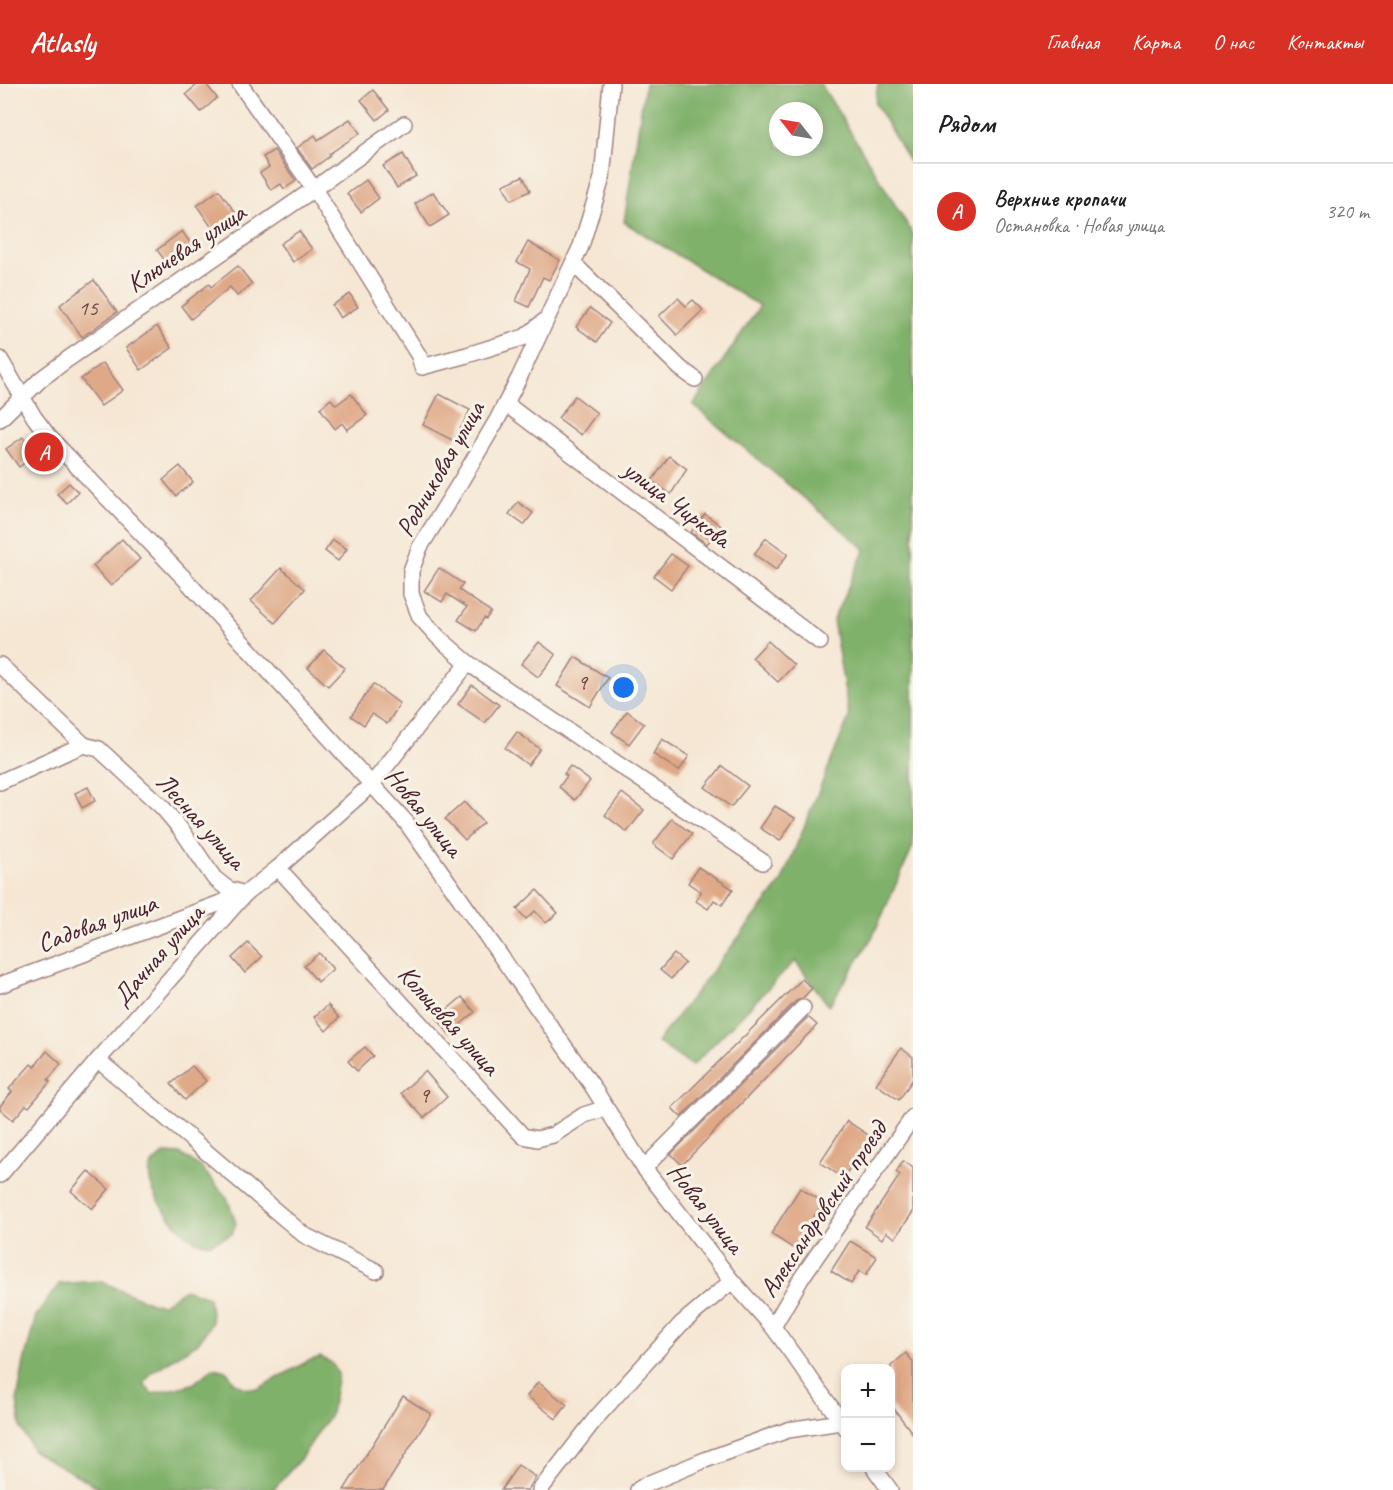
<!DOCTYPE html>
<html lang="ru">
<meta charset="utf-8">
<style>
:root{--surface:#fff;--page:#f6f6f6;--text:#202124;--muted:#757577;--line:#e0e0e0;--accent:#d93025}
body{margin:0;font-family:Caveat,sans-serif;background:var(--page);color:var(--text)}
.controls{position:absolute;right:18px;bottom:18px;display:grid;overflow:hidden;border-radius:12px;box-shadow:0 3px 9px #0003}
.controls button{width:54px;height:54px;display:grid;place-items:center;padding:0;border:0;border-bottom:2px solid var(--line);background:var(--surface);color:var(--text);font:30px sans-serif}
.compass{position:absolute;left:769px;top:18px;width:54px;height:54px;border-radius:50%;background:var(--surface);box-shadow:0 3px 9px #0003;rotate:301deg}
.you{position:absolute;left:624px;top:604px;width:21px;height:21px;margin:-15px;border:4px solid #fff;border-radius:50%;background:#1a73e8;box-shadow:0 0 0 9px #1a73e833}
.badge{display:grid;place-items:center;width:39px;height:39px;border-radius:50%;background:var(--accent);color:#fff;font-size:20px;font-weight:700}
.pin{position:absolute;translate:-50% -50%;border:3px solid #fff;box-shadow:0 2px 6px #0006}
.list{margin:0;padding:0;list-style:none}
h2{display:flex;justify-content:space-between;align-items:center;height:78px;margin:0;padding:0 24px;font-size:26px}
h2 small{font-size:20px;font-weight:400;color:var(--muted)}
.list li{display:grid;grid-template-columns:39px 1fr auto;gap:18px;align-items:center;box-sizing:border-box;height:96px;padding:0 24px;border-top:2px solid var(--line)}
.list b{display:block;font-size:22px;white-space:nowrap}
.list p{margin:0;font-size:20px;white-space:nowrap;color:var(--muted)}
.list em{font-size:20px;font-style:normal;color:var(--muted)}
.map{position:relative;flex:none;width:913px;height:1406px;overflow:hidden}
header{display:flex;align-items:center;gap:36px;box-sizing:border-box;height:84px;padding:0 30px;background:var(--accent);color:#fff}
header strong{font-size:28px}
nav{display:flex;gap:33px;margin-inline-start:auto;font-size:21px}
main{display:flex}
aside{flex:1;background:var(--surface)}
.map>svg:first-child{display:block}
</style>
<header>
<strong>Atlasly</strong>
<nav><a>Главная</a><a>Карта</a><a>О нас</a><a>Контакты</a></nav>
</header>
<main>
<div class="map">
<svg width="913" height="1406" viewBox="0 0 913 1406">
<rect width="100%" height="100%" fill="#f7f3e8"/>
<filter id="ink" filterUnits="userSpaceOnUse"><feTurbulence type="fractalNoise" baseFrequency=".0167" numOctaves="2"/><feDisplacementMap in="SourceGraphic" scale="12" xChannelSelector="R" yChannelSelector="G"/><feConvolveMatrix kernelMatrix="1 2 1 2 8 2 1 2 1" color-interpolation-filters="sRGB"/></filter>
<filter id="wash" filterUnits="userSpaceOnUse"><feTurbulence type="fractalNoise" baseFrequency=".008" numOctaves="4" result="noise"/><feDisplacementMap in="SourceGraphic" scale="24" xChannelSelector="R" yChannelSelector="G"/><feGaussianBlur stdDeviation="1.35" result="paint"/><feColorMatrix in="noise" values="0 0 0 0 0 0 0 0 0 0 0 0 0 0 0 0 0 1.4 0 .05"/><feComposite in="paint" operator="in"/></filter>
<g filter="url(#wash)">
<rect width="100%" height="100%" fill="#f6e7d4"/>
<g fill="#80b16b" stroke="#65684b" stroke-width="1.5" fill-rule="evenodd">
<path d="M 645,0 L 821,0 L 913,150 L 913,762 L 873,852 L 829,922 L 795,877 L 692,982 L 657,958 L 781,799 L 849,633 L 833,536 L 865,465 L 693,321 L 760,222 L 624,138 ZM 778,27 L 814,27 L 814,63 L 778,63 Z"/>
<polygon points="878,0 913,0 913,84 875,19"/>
<path d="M 166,1069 L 180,1070 L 201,1083 L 227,1114 L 236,1139 L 232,1150 L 209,1160 C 205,1159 200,1158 196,1157 C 178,1148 140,1102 152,1081 C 154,1076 162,1072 166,1069 Z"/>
<polygon points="100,1197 151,1219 163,1220 185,1205 209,1213 212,1238 198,1259 152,1288 144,1299 152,1310 193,1300 213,1284 227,1287 234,1298 245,1304 258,1305 308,1277 321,1273 332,1279 338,1290 331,1329 301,1374 273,1406 101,1406 100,1404 33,1367 21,1344 17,1317 24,1278 36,1232 59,1200"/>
</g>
<g id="blocks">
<g fill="#dfa886">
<polygon points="198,0 206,0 217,14 201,28 186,10"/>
<polygon points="373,6 389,26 377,36 361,16"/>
<polygon points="350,35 360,49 329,70 330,72 312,85 297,64 315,51 318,56"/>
<polygon points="274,66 296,97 284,105 281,100 271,106 260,89 269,83 263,73"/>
<polygon points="403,70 416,92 397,104 383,82"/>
<polygon points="523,92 530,107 511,116 503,101"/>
<polygon points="366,96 379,114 361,128 347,110"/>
<polygon points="219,106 238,132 215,148 197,122"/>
<polygon points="433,108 449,131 430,143 415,120"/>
<polygon points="182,147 194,164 169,182 157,166"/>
<polygon points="299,147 312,165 293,178 280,160"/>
<polygon points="528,158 560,176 549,196 543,193 529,223 516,217 530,185 517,178"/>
<polygon points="238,182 252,200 237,212 230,203 191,235 181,222 209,200 211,203"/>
<polygon points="94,196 117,228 82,253 60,221"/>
<polygon points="350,210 358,223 340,234 332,221"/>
<polygon points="678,214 686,222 693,216 703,226 677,251 659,232"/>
<polygon points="590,224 610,239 597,258 576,243"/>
<polygon points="157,242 172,264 141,286 126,264"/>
<polygon points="103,279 123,306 101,322 81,295"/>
<polygon points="351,310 367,331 347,346 342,339 335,345 320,324 331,315 336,321"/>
<polygon points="439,310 470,326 454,357 423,341"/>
<polygon points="575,312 597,329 581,351 558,334"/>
<polygon points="23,353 36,370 19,383 6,365"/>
<polygon points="669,372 687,385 671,410 652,397"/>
<polygon points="180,382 193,398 176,412 163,396"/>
<polygon points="69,399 78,408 67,419 57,410"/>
<polygon points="518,418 533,429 524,441 509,430"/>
<polygon points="705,430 721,442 707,460 691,448"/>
<polygon points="766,454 788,470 776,486 754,470"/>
<polygon points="122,455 140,475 111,502 93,482"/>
<polygon points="333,456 347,465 338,477 325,467"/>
<polygon points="671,470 688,482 671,505 654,492"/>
<polygon points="281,484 305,505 275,539 251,517"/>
<polygon points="439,484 463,500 459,506 491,528 486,535 484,534 476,547 458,536 467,523 447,510 442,518 424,507"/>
<polygon points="768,557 794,581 778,598 752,574"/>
<polygon points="539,558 556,571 538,593 521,580"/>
<polygon points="324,566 345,584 328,602 308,584"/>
<polygon points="575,573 608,594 590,623 557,602"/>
<polygon points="373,600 400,620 387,640 372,630 364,641 351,632"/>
<polygon points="472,601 499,621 485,639 458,620"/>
<polygon points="627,627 644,640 629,660 612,648"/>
<polygon points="517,648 540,665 528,681 505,664"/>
<polygon points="662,655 689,672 679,687 653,670"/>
<polygon points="570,682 590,697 575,716 559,703 567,692 564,690"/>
<polygon points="722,682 748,702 731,723 705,703"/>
<polygon points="88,703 95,717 82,724 75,709"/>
<polygon points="622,709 644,726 627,748 605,731"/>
<polygon points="464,718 483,739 465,756 445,735"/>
<polygon points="775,722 795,734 780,757 760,744"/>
<polygon points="672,735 692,750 673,775 653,760"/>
<polygon points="698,783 733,805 722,821 714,816 708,825 696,817 701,808 688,799"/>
<polygon points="537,806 558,829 546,839 535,827 526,835 517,825"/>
<polygon points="248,859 262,873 245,889 232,874"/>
<polygon points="319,869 333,885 318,898 304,882"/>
<polygon points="674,870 685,879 671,895 660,886"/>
<polygon points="802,895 812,904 802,915 796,917 681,1033 672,1024"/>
<polygon points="462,913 475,928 449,950 437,934"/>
<polygon points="328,921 339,934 326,947 314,933"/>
<polygon points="808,933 817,941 682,1081 671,1070"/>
<polygon points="365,963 373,972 357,987 348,977"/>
<polygon points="901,964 913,973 913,995 899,1016 876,1000"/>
<polygon points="47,967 61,980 48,996 50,998 29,1023 26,1021 13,1036 0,1025 0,1022 12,1008 9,1005 31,980 34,983"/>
<polygon points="192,982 206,997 185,1016 171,1000"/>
<polygon points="425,987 447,1013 424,1034 401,1009"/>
<polygon points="847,1037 871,1053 843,1094 820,1078"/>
<polygon points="903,1077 913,1084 913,1128 895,1154 886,1148 882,1155 865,1143 900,1091 896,1088"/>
<polygon points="88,1087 109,1105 92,1125 71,1107"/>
<polygon points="800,1104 823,1118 794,1165 771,1150"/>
<polygon points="850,1157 877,1173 866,1191 859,1187 851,1200 831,1187"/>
<polygon points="906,1269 913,1278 913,1350 891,1321 891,1282"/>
<polygon points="538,1298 567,1321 556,1335 527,1312"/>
<polygon points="403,1312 431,1330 383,1406 344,1406"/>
<polygon points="518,1381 536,1393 528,1406 501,1406"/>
</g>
</g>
</g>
<g filter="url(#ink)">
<use href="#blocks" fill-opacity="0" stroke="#a08380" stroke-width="1.5"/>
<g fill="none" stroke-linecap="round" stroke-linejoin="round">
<defs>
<g id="minor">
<polyline points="240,0 314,105 419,272 422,283 467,271 525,253 543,238"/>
<polyline points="611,0 602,94 581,162 519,294 497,336 461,397 420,463 411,487 411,510 420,533 438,553 468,579 763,778"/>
<polyline points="573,179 680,284 695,295"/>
<polyline points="0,275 34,333 49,353 183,493 406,738 591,1000 644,1084 732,1197 773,1243 846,1344"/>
<polyline points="506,320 820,558"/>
<polyline points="0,335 41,295 68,275 314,105 404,40"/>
<polyline points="0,581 84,661"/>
<polyline points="0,698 67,668 84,661 99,665 163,724 183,748 214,794 228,805 245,810"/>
<polyline points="278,784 523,1052 537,1055 553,1051 584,1031 606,1024"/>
<polyline points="0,901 242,811"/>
<polyline points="98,976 304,1151 376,1187"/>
<polyline points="644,1084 803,924"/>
<polyline points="0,1091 98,976 245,810 278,784 372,700 468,579"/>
<polyline points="773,1243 802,1193 913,1033"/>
<polyline points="874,1384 890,1406"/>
<polyline points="540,1406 596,1334 681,1240 732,1197"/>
<polyline points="638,1406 647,1400 705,1376 788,1346 841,1338"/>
</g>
</defs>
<use href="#minor" stroke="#a08380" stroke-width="18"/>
<use href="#minor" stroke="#fff" stroke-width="15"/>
</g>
</g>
<g text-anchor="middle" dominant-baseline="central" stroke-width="6" stroke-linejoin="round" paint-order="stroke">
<g font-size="22" fill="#6f4142">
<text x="88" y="224">15</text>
<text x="582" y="598">9</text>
<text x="424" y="1011">9</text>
</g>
<g font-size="26" fill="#4a1f2b" stroke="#f7f3e8">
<text transform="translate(186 164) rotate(-34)">Ключевая улица</text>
<text transform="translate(440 385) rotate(-60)">Родниковая улица</text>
<text transform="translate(677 420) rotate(37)">улица Чиркова</text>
<text transform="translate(424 728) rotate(51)">Новая улица</text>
<text transform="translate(201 737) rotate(48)">Лесная улица</text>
<text transform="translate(97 839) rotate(-20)">Садовая улица</text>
<text transform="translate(158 871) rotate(-49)">Дачная улица</text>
<text transform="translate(449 936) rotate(48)">Кольцевая улица</text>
<text transform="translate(706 1124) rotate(52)">Новая улица</text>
<text transform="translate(823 1125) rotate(-56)">Александровский проезд</text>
</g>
</g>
</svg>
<div class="controls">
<button>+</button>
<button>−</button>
</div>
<svg class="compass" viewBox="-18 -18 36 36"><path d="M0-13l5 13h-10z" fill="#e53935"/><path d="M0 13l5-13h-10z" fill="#757577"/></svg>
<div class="you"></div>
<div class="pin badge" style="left:44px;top:368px">A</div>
</div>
<aside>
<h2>Рядом<small></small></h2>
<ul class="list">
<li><span class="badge">A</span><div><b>Верхние кропачи</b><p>Остановка · Новая улица</p></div><em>320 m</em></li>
</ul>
</aside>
</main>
